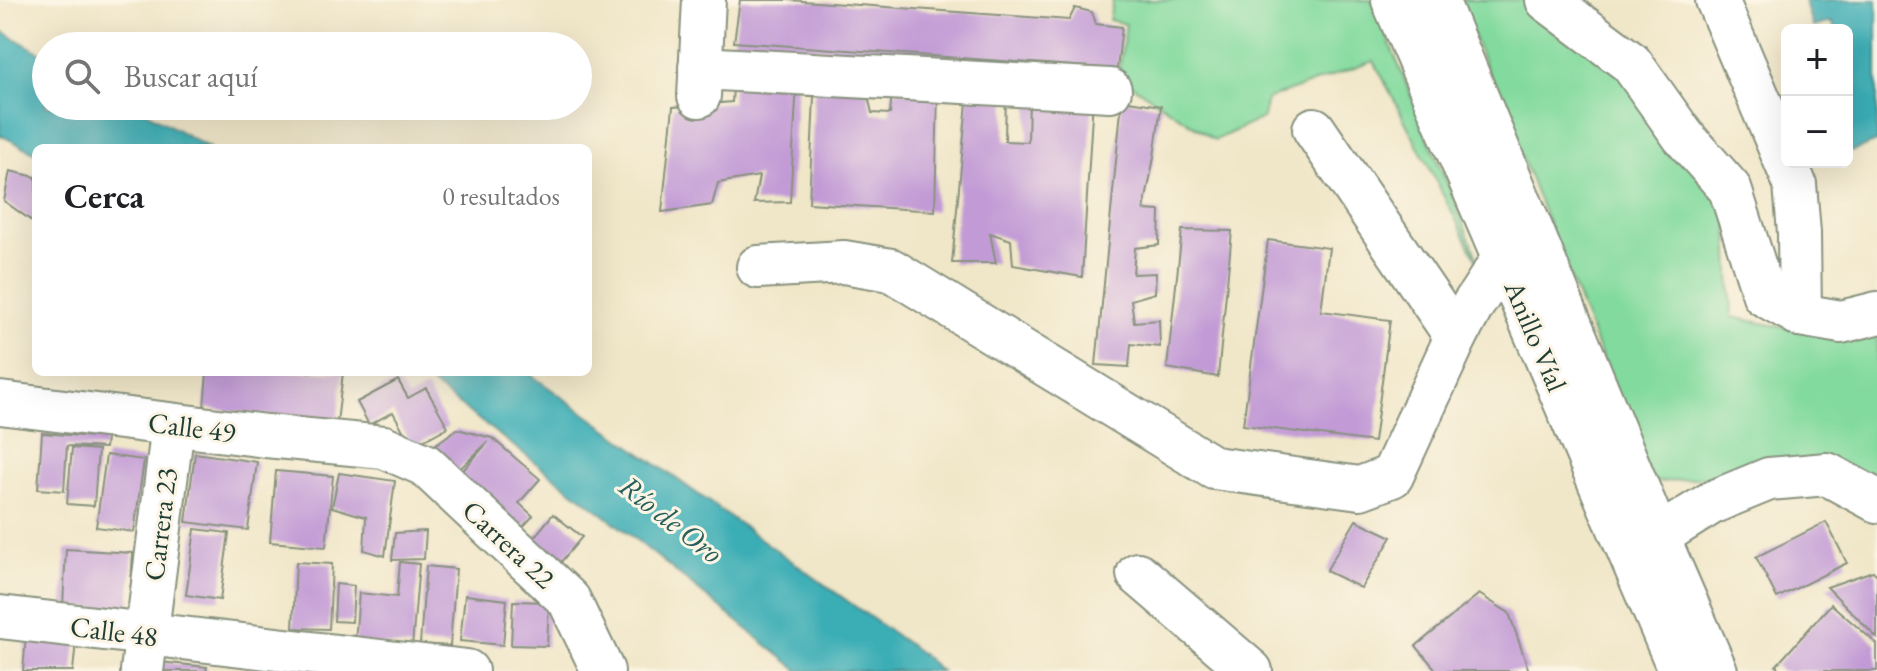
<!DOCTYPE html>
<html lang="es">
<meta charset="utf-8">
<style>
:root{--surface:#fff;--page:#f2f2f2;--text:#202124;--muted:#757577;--line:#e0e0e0}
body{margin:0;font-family:"EB Garamond",serif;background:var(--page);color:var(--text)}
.controls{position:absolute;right:24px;top:24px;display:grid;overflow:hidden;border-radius:12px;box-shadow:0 8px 32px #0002}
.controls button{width:72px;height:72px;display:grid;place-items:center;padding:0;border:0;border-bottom:2px solid var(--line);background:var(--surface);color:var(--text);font:40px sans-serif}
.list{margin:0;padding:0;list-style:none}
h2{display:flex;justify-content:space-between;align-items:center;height:104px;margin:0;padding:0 32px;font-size:34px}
h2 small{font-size:26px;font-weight:400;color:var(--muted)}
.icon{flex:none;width:44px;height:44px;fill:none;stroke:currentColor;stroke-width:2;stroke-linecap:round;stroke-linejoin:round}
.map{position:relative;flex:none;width:1877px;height:671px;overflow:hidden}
.search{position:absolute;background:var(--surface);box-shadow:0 8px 32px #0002;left:32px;top:32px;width:560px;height:88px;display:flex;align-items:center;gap:20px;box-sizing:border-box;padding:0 28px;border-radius:44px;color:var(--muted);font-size:30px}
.panel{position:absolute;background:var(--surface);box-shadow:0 8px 32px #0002;left:32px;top:144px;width:560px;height:232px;border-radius:12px}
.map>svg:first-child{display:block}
</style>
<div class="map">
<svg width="1877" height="671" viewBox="0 0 1877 671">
<rect width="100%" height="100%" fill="#fcf5e5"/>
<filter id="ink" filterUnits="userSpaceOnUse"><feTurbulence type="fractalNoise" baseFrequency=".0125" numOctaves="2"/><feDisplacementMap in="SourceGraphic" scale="16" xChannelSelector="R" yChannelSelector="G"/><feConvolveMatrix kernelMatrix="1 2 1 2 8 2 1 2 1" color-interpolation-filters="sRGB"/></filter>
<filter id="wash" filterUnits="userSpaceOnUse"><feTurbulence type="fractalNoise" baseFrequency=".006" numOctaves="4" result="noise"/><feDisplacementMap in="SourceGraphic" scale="32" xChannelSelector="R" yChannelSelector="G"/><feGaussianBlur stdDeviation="1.8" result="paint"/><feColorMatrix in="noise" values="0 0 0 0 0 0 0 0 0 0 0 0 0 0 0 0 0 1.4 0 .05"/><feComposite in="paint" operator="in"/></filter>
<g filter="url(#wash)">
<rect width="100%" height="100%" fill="#f0e6c8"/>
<g fill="#82da9e" stroke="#508c69" stroke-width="2">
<polygon points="1113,0 1372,0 1483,272 1374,61 1267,99 1263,118 1215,140 1118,76 1126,24 1109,20"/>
<polygon points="1459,0 1561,0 1726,185 1732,317 1798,330 1877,312 1877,492 1829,463 1652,483"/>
</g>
<g fill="#3badb5" stroke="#2d7574" stroke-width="2">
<polygon points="1804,0 1877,0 1877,142 1848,153 1847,60 1850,59 1847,53 1847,30 1836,30 1832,22 1813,27"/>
<polygon points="0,30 46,56 46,106 136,106 209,148 36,148 36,153 0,135"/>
<polygon points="416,372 527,372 919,652 941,671 799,671 619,526"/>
</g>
<g id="blocks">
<g fill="#c29bd6">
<polygon points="740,0 788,0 1069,20 1075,8 1092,12 1096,24 1122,27 1117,69 734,42"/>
<polygon points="734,74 797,83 790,202 754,203 759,176 718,183 712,205 662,212 673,107 732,102"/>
<polygon points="815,76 865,83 872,113 890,114 892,91 938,91 935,211 809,203"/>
<polygon points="968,91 1006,93 1005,141 1028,142 1029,98 1093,98 1082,277 1013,265 1011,240 990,233 996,263 952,263"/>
<polygon points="1122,100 1161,106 1154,157 1144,210 1160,211 1159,245 1135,248 1133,274 1156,273 1155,293 1131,300 1134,322 1159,320 1160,347 1131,344 1129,367 1096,365"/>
<polygon points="10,171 36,177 36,224 4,201"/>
<polygon points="1182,230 1232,231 1218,377 1167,368"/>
<polygon points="1268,240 1329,248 1321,311 1390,320 1374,442 1243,425"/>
<polygon points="207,372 343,372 337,423 204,408"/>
<polygon points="398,380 408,398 426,388 448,427 412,447 393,412 369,425 357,402"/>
<polygon points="457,429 492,438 540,479 519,503 533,516 519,531 457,477 488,442 447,481 425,452"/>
<polygon points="42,433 106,438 105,448 67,446 64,491 38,489"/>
<polygon points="72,448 98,450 94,506 67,504"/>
<polygon points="195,453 257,462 248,530 186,522"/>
<polygon points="106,455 144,460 134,532 96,527"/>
<polygon points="276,471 333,476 326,547 270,542"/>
<polygon points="339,473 395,481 385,556 364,550 366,517 332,507"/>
<polygon points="553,514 582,537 555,569 527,546"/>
<polygon points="1356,520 1392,537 1361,588 1326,571"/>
<polygon points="1826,522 1847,563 1777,598 1756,557"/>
<polygon points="195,529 229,533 220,600 186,595"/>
<polygon points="426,531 424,559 392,560 395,533"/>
<polygon points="66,549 133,553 129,610 63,606"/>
<polygon points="296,562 332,564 329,629 293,628"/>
<polygon points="400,562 419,564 412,647 355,642 359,593 397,597"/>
<polygon points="426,566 456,569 450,646 420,644"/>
<polygon points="1873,571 1877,575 1877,638 1827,587"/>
<polygon points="336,584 354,586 352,622 334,621"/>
<polygon points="1479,594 1509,613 1529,671 1437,671 1416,646"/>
<polygon points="465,595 507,600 503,645 460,641"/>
<polygon points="513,601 549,602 547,646 511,645"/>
<polygon points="1831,604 1877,644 1877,671 1782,671 1776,666"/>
<polygon points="26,636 76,641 73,671 23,671"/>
<polygon points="159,662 207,667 206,671 159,671"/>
</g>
</g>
</g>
<g filter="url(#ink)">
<use href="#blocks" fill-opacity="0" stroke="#88927e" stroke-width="2"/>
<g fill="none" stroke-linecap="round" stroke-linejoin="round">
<defs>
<g id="minor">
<polyline points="1547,0 1631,63 1683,136 1730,189 1764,295 1800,315 1841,322 1877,313"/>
<polyline points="1717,0 1795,184 1799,233 1800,315"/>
<polyline points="700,68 1110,90"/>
<polyline points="699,96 704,0"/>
<polyline points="1314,129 1456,337"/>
<polyline points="758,267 844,262 891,270 1214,468 1360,488 1392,476 1456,337 1473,305 1503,259"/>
<polyline points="0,403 266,436 384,447 425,465 569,600 603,671"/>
<polyline points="1657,537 1713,502 1769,479 1827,474 1877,501"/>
<polyline points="1138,574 1251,671"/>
<polyline points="0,617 467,671"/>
<polyline points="142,671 173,425"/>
</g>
<g id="highway">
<polyline points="1394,0 1681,671"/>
<polyline points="1436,0 1657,537 1715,671"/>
</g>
</defs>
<use href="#minor" stroke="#88927e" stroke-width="46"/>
<use href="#highway" stroke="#88927e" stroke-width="48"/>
<use href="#minor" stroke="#fff" stroke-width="42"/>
<use href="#highway" stroke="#fff" stroke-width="44"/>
</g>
</g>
<g text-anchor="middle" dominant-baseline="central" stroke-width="6" stroke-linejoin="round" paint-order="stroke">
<g font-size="28" fill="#1f3d34" stroke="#fcf5e5">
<text transform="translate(1536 336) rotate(67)">Anillo Víal</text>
<text transform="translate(192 427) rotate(7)">Calle 49</text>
<text transform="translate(160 524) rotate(-83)">Carrera 23</text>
<text transform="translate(509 544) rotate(43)">Carrera 22</text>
<text transform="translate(114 631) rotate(7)">Calle 48</text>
</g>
<g font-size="30" font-style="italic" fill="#275f5b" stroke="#fcf5e5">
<text transform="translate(671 519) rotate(38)">Río de Oro</text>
</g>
</g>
</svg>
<div class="controls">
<button>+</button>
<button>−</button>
</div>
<div class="search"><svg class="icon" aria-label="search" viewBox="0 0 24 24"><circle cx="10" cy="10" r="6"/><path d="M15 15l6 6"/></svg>Buscar aquí</div>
<section class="panel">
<h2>Cerca<small>0 resultados</small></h2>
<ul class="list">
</ul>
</section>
</div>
